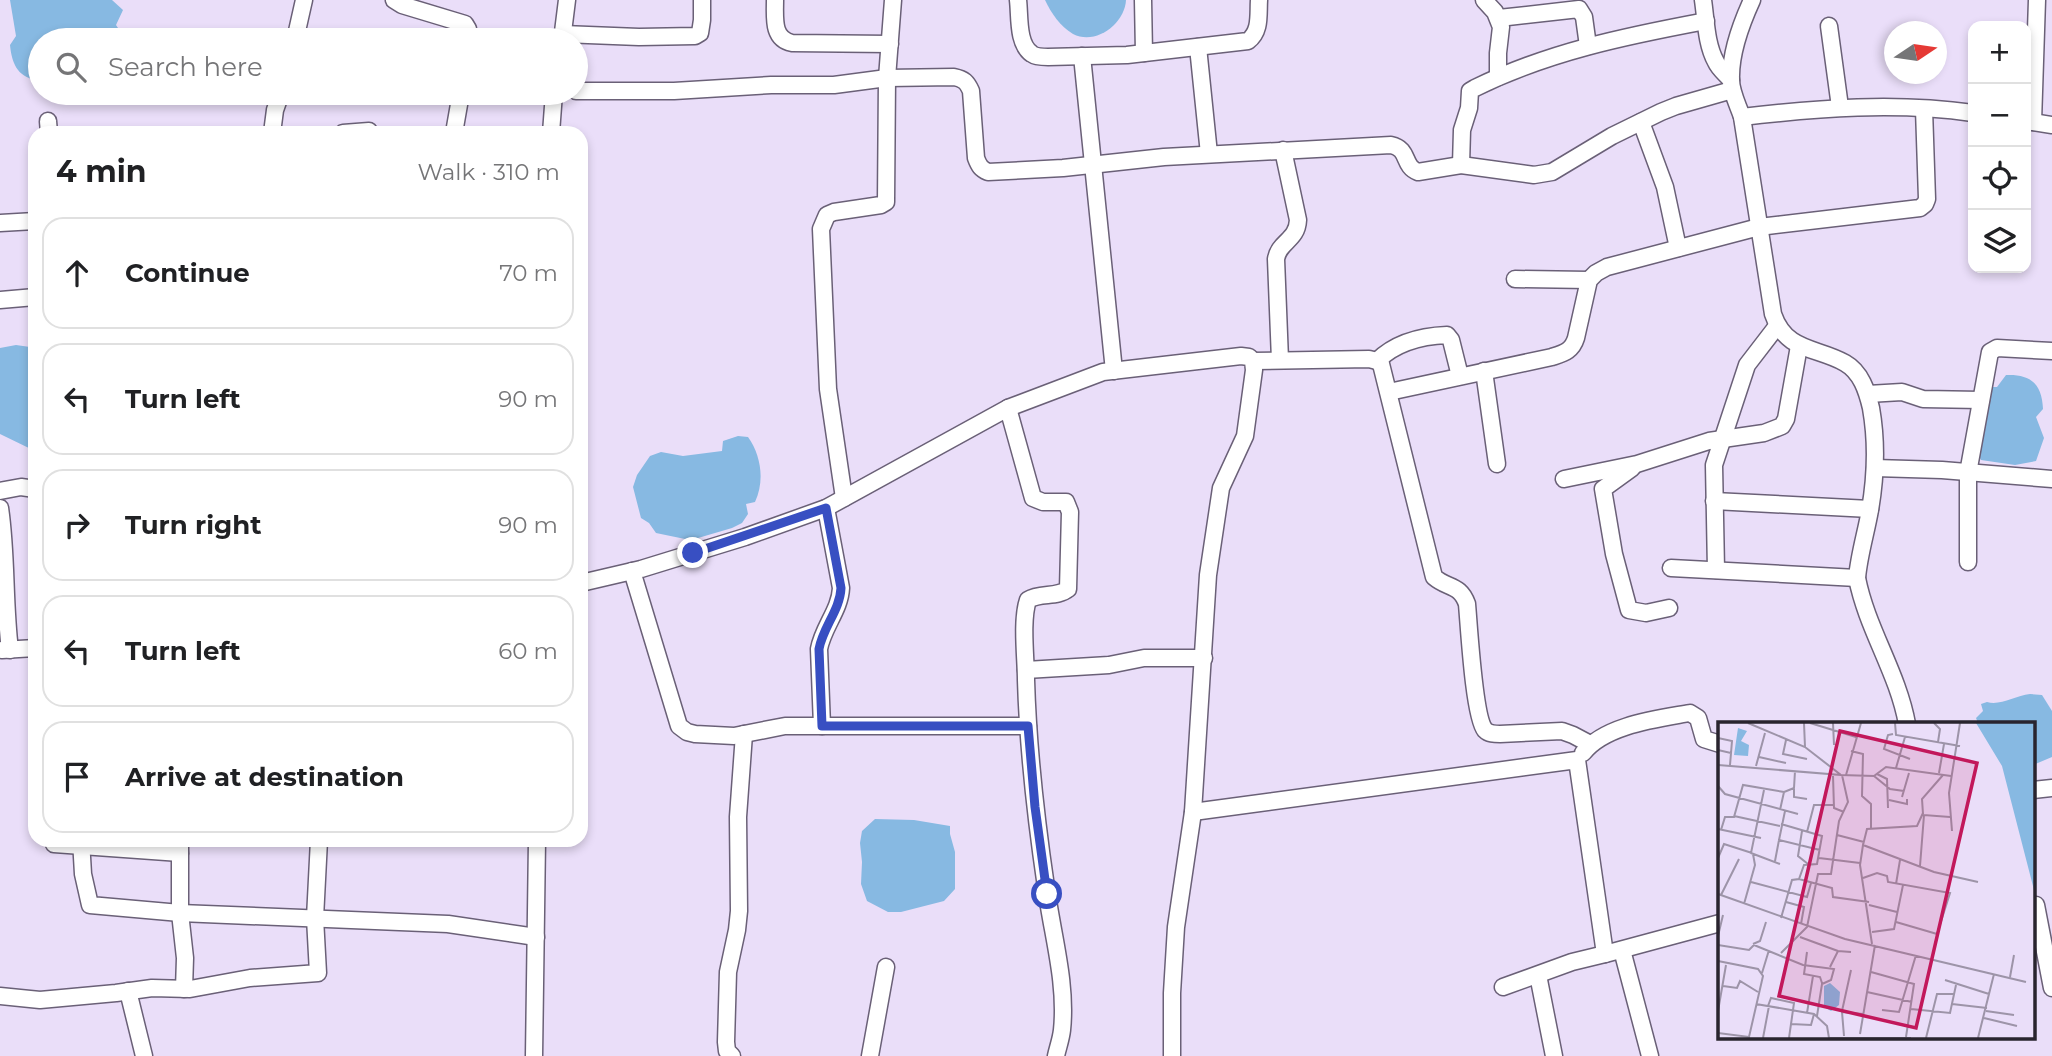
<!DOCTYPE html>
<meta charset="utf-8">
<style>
:root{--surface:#fff;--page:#f6f6f6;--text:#202124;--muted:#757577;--line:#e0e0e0}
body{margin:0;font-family:Montserrat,sans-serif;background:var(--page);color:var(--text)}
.controls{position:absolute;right:21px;top:21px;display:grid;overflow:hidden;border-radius:14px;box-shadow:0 4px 10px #0003}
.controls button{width:63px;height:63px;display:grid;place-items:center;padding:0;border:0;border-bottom:2px solid var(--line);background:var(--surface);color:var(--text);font:35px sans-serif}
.compass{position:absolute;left:1884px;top:21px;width:63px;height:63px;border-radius:50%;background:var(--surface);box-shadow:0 4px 10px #0003;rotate:77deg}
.stop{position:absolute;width:21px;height:21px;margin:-16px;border:5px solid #384fc2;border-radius:50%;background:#fff}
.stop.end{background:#384fc2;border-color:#fff;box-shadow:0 2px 7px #0008}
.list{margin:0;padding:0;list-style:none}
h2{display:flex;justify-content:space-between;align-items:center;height:91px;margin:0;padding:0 28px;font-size:30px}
h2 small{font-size:23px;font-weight:400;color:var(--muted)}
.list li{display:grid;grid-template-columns:46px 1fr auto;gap:21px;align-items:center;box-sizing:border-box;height:112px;margin:0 14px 14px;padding:0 14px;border:2px solid var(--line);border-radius:21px}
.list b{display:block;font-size:26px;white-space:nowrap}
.list em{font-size:23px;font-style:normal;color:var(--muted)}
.icon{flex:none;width:38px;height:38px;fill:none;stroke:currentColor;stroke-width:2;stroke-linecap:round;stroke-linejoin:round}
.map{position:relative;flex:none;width:2052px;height:1056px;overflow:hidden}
.search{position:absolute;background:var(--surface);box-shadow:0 4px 10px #0003;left:28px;top:28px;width:560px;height:77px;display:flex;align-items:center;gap:18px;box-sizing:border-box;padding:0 24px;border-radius:38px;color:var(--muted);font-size:26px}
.panel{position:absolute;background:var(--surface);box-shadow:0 4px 10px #0003;left:28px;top:126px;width:560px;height:721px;border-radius:21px}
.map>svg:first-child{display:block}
</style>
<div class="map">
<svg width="2052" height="1056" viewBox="0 0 2052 1056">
<rect width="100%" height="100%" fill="#eadef9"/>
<g fill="#87b9e2">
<path d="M 10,0 L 112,0 L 123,10 L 116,25 L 126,40 L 40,40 L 40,81 C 19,78 12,66 10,45 L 16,36 Z"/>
<path d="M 1045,0 L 1126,0 C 1125,23 1096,46 1073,34 C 1060,26 1051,13 1045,0 Z"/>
<polygon points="16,345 30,347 35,345 35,451 0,434 0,348"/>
<path d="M 2006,375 C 2031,374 2042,384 2043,409 L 2036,417 L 2044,438 L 2036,461 L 2015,465 L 1981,460 L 1976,450 L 1991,387 L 1997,387 Z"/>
<path d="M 738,436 L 748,437 C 761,455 765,481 755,502 L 746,504 L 748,514 L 742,523 L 732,528 L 698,538 L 685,539 L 656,533 L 649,523 L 641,518 L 633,487 L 637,475 L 650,456 L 661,452 L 683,456 L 722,451 L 723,441 Z"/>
<path d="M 2030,694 L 2042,695 L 2052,711 L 2052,757 L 2033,765 L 2033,724 L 1978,723 L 1976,718 L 1983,711 L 1981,704 L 1987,702 C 2000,706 2015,696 2030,694 Z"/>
<polygon points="875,819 914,820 950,826 950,834 955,852 955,889 944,901 901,912 888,912 867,901 861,884 862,862 860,843 862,831"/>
</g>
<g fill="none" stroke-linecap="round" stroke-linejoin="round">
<defs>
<g id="minor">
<polyline points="394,0 402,5 465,24 468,29 469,40"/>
<path d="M 775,0 C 775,18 772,39 792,43 L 890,44"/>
<path d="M 1018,0 C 1020,16 1017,44 1032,54 C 1036,57 1043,57 1048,57 L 1127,55 L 1248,41 C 1261,31 1258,15 1259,0"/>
<polyline points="1143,0 1144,53"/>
<polyline points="1484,0 1495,12 1501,27 1498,53 1498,77"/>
<path d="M 1703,0 C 1706,20 1706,44 1716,62 C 1719,69 1726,74 1731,80"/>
<path d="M 1752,0 C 1741,24 1730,53 1731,80 C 1731,92 1738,105 1742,117 L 1773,314 C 1786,352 1817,347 1845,363 C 1861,372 1867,391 1871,408 C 1877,442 1876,475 1870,510 C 1866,533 1859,555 1857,578 C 1867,629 1898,673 1907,724"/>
<polyline points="1499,18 1579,9 1584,17 1588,46"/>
<polyline points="1829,26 1840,107"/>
<polyline points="563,34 639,37 695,36 700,33 702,20 702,0"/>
<polyline points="295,40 304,0"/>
<polyline points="562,40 567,0"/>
<polyline points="1198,47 1209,154"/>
<polyline points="1082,56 1114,371"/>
<path d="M 576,91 L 674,91 L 771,85 L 834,85 L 887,78 L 954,77 C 964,79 967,82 971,91 L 976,158 C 979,166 981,169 988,172 L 1063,168 L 1164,157 L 1391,145 C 1410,149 1402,166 1418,172 L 1461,165 L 1534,175 L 1552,172 L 1612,136 L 1661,112 L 1676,106 L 1732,90"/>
<path d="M 1742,117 C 1819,108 1896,102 1973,113"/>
<polyline points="48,121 49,133"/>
<polyline points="2026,121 2052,125"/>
<polyline points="1641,122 1665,187 1678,248"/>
<polyline points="2033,122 2037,0"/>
<polyline points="272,133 275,110 281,93"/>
<polyline points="343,133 369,131"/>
<polyline points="454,133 461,93"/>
<polyline points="551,133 554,93"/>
<path d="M 1461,165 L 1462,130 L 1469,108 L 1470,91 L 1475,88 C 1548,52 1626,36 1706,21"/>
<polyline points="0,223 35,221"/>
<polyline points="1515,279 1589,280"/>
<polyline points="0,300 35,297"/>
<path d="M 1280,360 L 1276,259 C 1279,241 1297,241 1298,220 L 1283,150"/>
<path d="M 1253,361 L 1369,359 L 1377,361 L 1381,364 L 1434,577 C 1448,589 1460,584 1467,604 C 1469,626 1474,717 1485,730 C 1489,734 1494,734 1500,734 L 1562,731 L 1573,735 L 1590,744"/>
<path d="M 1377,361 C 1395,343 1422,336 1447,335 L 1451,340 L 1460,376"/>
<polyline points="1484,371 1497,464"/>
<path d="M 1389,392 L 1552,357 C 1564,353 1572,351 1576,338 L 1589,280 L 1596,273 L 1607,267 L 1759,227 L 1920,208 L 1925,204 L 1927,199 L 1924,109"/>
<polyline points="1868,394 1902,392 1923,399 1981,400"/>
<path d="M 1008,408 L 1033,498 L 1043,502 L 1066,502 L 1070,512 L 1068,589 C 1057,598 1040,592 1028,600 C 1021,620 1026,659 1026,680 C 1028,749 1036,819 1046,887 C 1052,934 1067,982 1062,1030 C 1061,1039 1058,1047 1056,1056"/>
<polyline points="1632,468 1603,489 1614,554 1629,610 1646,613 1669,608"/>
<polyline points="1875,468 1942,470 2052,479"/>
<polyline points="1564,479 1637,464 1709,441 1764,433 1782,426 1786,419 1799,346"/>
<polyline points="0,491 21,487 35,489"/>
<polyline points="844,498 828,389 821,229 827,215 834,212 881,205 886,202 887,78 893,0"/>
<polyline points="1714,501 1870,509"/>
<path d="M 0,508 C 7,555 4,602 10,650"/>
<polyline points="1968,562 1968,473 1990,352 1997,348 2052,351"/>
<polyline points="1671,568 1857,578"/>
<polyline points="1716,570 1714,465 1747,365 1777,326"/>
<polyline points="632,571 679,726 687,732 695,734 734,736 785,726 1028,726"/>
<polyline points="581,583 641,569 745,537 826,508 1008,408 1103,372 1241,356 1249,357 1253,361 1254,370 1245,436 1221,488 1208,575 1193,812 1176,927 1172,993 1172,1056"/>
<polyline points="2,650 35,648"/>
<polyline points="1026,670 1109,665 1144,658 1204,658"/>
<path d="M 822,726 L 819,649 C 823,627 840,610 841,588 L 826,508"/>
<path d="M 1583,753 C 1605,725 1657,719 1690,713 L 1698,718 L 1704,739 L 1720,744"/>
<polyline points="2033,790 2052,788"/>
<polyline points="1193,812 1577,760 1605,954"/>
<polyline points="81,840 83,874 90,905 180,913 448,924 536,937"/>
<polyline points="180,840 180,913 185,958 184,989"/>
<polyline points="54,844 180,853"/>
<polyline points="2036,905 2052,988"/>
<polyline points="1622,950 1650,1056"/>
<polyline points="1538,975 1554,1056"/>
<polyline points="1503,987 1572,962 1605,954 1720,923"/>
<polyline points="128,991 144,1056"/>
<polyline points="0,996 40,1000 116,993 152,988 190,989 250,978 318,973 315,918 319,840"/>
<polyline points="534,1056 537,840"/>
<polyline points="732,1056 727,1051 726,1042 728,972 737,930 739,911 738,817 744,734"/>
<polyline points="870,1056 886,967"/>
</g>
</defs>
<use href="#minor" stroke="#6a6077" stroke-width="19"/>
<use href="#minor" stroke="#fff" stroke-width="16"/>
</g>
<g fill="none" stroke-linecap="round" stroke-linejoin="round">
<path stroke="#384fc2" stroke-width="9" d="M 693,553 L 826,508 L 841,588 C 840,610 823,627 819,649 L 822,726 L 1028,726 L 1035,807 L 1047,894"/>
</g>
<g transform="translate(1718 722)">
<rect width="317" height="317" fill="#eadef9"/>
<path d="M 258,1 L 317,1 L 317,172 L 284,44 ZM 20,6 L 29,9 L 23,19 L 31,23 L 30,34 L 16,33 ZM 112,261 L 122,270 L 121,283 L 113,289 L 106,285 L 106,264 Z" fill="#87b9e2"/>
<path fill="none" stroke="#9d94a8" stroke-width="2" d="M 30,1 L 87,25 L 123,53 L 156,54 L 168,45 L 233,54M 86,1 L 87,25M 92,1 L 138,15M 115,1 L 116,23M 177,1 L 178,13 L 242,24M 216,1 L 222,7 L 220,20M 175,12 L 170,13 L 166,27 L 192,37M 0,16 L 14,19 L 13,31M 68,18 L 65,32 L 89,37M 0,28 L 13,31 L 12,43M 133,29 L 145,32 L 144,74 L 153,82 L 153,106M 41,35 L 68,41M 0,43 L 123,53M 38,44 L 47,11M 178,46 L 187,15M 221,51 L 226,22M 159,52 L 169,57 L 170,86M 128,53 L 143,1M 115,54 L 116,86 L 126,90M 156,54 L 172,67 L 186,69M 0,64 L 7,72 L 80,92M 76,67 L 76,75 L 89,77M 46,68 L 33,131 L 62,142M 184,75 L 191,51M 171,78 L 189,82 L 189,77M 62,88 L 66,70 L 76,66 L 77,49M 67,89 L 61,118 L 102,128M 205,92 L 204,77 L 225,53M 16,94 L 62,104M 63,102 L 104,114 L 99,142 L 86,143 L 81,157 L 74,158 L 63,196M 0,107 L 43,116M 3,108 L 7,95 L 16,95 L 25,63 L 66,70M 84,109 L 80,134 L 90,142M 234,109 L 231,71 L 242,1M 89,110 L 96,83 L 116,83M 119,113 L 146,120M 145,123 L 149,107 L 199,104 L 205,91M 0,136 L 6,122 L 34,131M 101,136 L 142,141M 57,139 L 61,118M 202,144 L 206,93 L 232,95M 145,156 L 159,151 L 169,154 L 170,160 L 232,171 L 219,212 L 178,200M 81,157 L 114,166 L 115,175 L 151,180M 33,160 L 89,175 L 93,161M 178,162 L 182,138M 0,172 L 127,217 L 308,260M 3,173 L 21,137M 68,180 L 86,185 L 83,202M 26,182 L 37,143 L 35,132M 151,183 L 179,190M 154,210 L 176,207 L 185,163M 0,214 L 5,193M 82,215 L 120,229M 35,222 L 42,219 L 48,200M 154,222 L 142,143 L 145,123 L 216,150 L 260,160M 0,223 L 31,228 L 36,223 L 85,243 L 116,247 L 113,258 L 104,262 L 99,294M 89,230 L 86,252 L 102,255 L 104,261M 63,231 L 89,205 L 100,152 L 113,152 L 121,99 L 130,80 L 124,53M 0,239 L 40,247 L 45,254 L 31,315 L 0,311M 112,245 L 120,229 L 133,230M 153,250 L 196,262 L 188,315M 44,251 L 51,228M 292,255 L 296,233M 227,258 L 271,272M 5,264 L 19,266 L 22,259 L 40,270M 149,270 L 194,280M 38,282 L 96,292 L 109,304 L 111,316M 234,282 L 269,286M 50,284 L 53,276 L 76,281 L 71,316M 193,287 L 232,291 L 238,263M 164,288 L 181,290 L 198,233M 0,289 L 8,243M 124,289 L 133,248M 268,289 L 296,293M 89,291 L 95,254M 266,296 L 299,304M 73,302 L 93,303 L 96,292M 142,312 L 157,223M 126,314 L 124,290 L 145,292M 45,316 L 51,284M 111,316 L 193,316M 208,316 L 219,272 L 236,272M 260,316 L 276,252"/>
<path fill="#c2185b" fill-opacity="0.15" stroke="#c2185b" stroke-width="3.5" d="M 122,9 L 259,41 L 198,306 L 61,274 Z"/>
<rect width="317" height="317" fill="none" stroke="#29242e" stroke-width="3.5"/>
</g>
</svg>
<div class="controls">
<button>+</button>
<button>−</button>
<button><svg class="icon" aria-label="locate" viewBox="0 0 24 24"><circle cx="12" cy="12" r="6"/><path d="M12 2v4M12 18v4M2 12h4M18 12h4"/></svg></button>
<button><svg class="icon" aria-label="layers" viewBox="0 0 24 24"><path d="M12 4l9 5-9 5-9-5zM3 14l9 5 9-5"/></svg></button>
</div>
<svg class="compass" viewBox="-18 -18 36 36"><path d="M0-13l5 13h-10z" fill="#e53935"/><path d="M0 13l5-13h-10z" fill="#757577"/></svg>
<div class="stop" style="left:1047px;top:894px"></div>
<div class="stop end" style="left:693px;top:553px"></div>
<div class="search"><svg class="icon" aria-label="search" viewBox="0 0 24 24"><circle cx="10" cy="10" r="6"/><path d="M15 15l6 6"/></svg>Search here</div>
<section class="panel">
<h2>4 min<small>Walk · 310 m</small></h2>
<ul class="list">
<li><svg class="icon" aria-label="ahead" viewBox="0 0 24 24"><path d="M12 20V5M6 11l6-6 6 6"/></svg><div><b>Continue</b></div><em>70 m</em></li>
<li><svg class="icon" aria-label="left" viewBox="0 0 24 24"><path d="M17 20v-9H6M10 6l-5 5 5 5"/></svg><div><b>Turn left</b></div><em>90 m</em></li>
<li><svg class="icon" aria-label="right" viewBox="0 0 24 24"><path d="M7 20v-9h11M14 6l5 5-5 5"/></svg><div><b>Turn right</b></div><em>90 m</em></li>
<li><svg class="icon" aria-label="left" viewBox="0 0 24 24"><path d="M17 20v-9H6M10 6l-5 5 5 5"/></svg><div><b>Turn left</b></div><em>60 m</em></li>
<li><svg class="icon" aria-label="arrive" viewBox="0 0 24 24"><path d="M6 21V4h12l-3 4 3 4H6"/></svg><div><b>Arrive at destination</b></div></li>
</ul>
</section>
</div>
